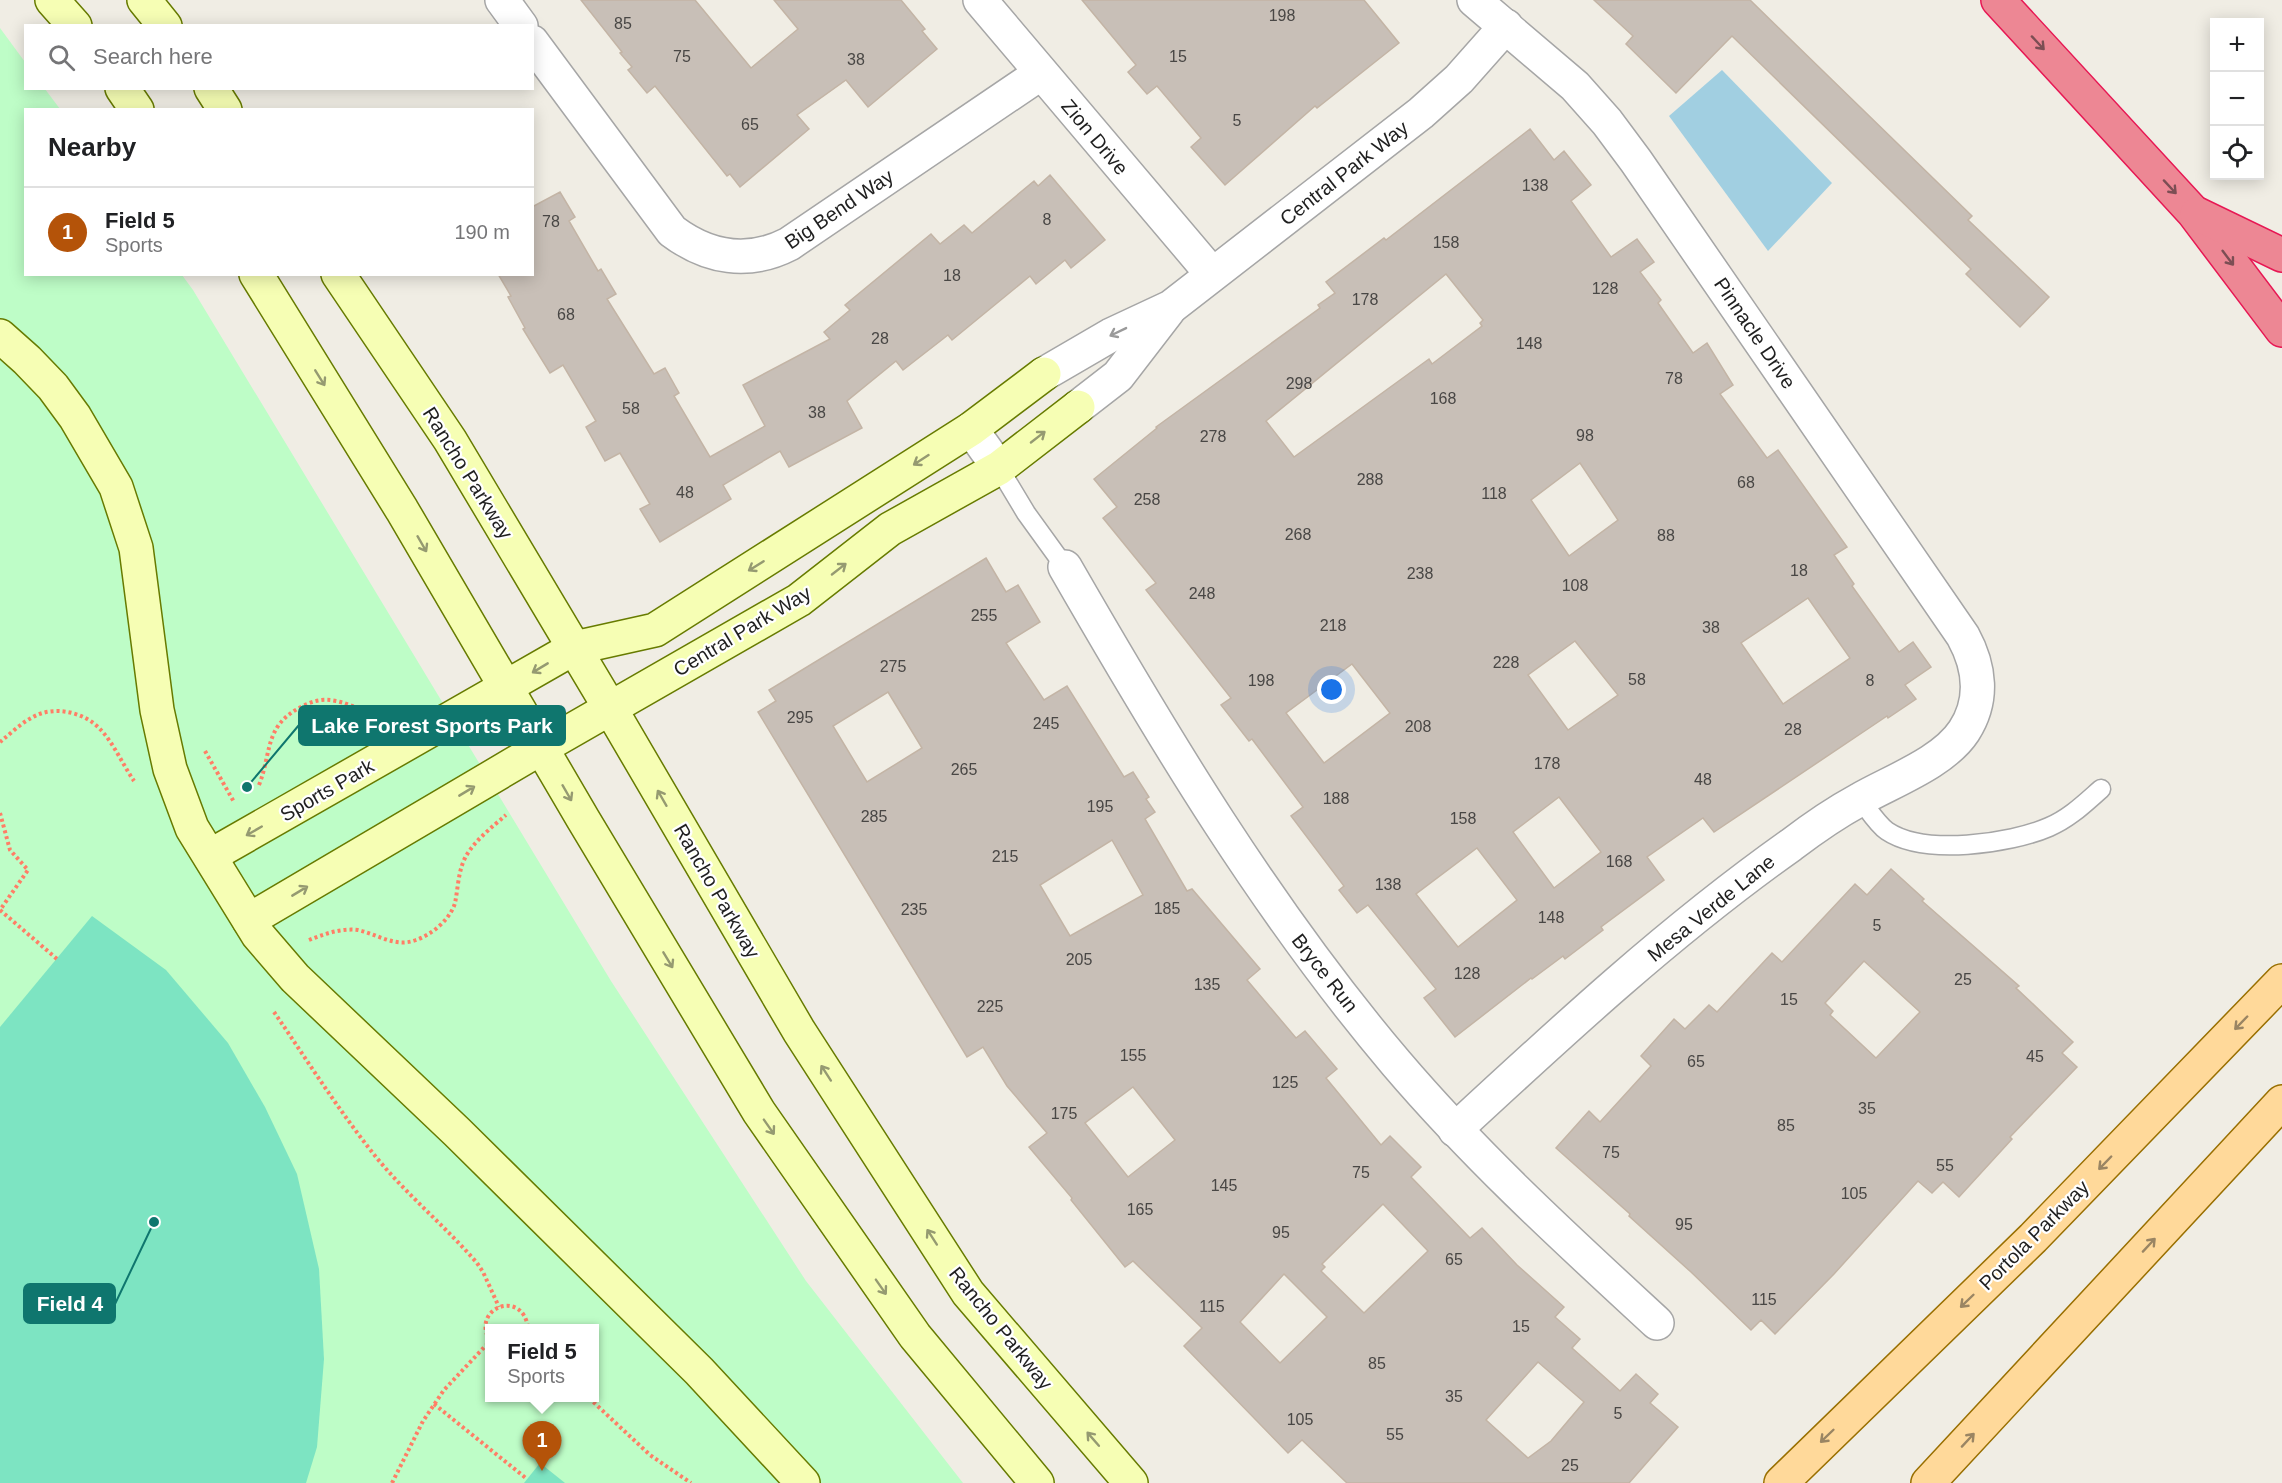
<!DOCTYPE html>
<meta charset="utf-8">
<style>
:root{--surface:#fff;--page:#f2f2f2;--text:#202124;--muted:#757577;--line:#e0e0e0;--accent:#b45309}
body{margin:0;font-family:Helvetica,sans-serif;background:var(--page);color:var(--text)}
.controls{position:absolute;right:18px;top:18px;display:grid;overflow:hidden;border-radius:0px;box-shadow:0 3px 15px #0003}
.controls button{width:54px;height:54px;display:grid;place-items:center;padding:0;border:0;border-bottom:2px solid var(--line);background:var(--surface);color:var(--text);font:30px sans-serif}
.you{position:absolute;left:1332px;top:690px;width:21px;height:21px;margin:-15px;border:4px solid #fff;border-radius:50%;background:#1a73e8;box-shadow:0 0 0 9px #1a73e833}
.badge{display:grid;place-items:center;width:39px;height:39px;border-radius:50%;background:var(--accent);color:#fff;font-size:20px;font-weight:700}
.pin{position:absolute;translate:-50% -50px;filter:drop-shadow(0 2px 3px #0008)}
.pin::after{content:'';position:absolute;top:32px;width:21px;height:18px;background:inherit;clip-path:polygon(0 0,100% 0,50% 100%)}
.popup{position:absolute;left:485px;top:1324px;width:114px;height:78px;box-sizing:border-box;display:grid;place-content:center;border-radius:0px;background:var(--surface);filter:drop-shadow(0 2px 4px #0005);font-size:20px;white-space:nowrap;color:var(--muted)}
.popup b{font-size:22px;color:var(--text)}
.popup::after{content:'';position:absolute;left:50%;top:100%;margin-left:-12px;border:12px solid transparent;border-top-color:var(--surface)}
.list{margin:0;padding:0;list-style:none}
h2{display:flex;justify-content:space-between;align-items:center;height:78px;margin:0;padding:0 24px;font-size:26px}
h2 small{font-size:20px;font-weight:400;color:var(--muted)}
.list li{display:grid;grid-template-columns:39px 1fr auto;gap:18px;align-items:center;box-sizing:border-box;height:90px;padding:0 24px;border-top:2px solid var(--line)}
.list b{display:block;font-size:22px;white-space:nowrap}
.list p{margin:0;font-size:20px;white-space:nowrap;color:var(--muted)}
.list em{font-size:20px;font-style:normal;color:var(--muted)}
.icon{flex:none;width:33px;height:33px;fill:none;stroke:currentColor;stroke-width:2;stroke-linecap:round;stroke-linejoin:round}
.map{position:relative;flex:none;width:2282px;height:1483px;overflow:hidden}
.search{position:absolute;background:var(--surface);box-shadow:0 3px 15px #0003;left:24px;top:24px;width:510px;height:66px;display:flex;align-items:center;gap:15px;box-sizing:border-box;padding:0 21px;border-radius:0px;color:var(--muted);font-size:22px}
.panel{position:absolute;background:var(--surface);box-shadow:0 3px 15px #0003;left:24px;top:108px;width:510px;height:168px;border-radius:0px}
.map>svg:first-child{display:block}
</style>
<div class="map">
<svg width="2282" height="1483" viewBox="0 0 2282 1483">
<rect width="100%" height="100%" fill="#f0ede4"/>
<path fill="#befdc7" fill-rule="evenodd" d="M 0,28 L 25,62 L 26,88 L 45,89 L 60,109 L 26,110 L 26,274 L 182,275 L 193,290 L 611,981 L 806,1281 L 963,1483 L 0,1483 ZM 490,1328 L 594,1328 L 594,1398 L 490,1398 Z"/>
<g fill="#7de4c2">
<polygon points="92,916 166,970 228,1043 265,1107 297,1174 319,1269 324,1359 317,1447 306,1483 0,1483 0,1027"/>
<polygon points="540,1463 565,1483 524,1483"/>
</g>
<polygon fill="#a1cfe1" points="1722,70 1832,183 1768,251 1669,116"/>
<g fill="#c8bfb7" stroke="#c3b4a5" stroke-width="1.5" fill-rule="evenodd">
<polygon points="581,0 695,0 751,68 798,29 774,0 901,0 925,29 922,31 937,49 868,107 846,80 797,115 809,129 740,187 730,174 727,176 655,86 647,93 628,70 632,67 620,53 622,52"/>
<polygon points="1082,0 1364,0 1399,43 1317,108 1315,106 1225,185 1191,147 1201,138 1157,86 1147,94 1128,72 1136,65"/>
<polygon points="1594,0 1750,0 1972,216 1968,220 2049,297 2020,327 1966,274 1971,269 1732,36 1676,93 1626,44 1633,36"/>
<path d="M 1530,129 L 1554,160 L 1564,151 L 1591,185 L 1571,201 L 1611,257 L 1637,239 L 1654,262 L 1640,272 L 1661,300 L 1658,303 L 1693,353 L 1707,343 L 1733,385 L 1720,394 L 1767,458 L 1778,450 L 1847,547 L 1834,555 L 1854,584 L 1852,586 L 1899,652 L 1913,642 L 1931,667 L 1905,685 L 1916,699 L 1888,718 L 1887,716 L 1714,832 L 1703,818 L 1647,857 L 1664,880 L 1601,927 L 1603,930 L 1565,959 L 1563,956 L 1532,979 L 1531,978 L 1455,1037 L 1424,998 L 1436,989 L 1368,905 L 1357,913 L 1339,890 L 1344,886 L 1291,816 L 1303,807 L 1252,739 L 1249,741 L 1221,705 L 1231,698 L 1146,590 L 1156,583 L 1103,518 L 1117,507 L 1094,479 L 1157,428 L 1156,427 L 1320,308 L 1318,305 L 1335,293 L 1326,282 L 1384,238 L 1386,240 ZM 1446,274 L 1483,320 L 1480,323 L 1482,326 L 1432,364 L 1429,359 L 1294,457 L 1266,421 ZM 1580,463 L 1618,520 L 1569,556 L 1531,500 ZM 1808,598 L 1850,658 L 1783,704 L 1741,643 ZM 1575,641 L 1618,695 L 1568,730 L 1528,675 ZM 1352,664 L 1390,713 L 1324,763 L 1286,713 ZM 1559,797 L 1601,852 L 1554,888 L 1513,832 ZM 1477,848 L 1517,900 L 1458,947 L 1416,894 Z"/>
<polygon points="1050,175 1105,240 1071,268 1065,260 1036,284 1030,276 952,340 948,335 903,370 896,361 847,401 862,428 789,467 780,451 723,485 731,499 660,542 640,509 650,504 620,453 605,461 586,427 596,421 563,365 550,373 523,329 525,328 508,297 511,296 498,274 532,274 532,207 560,192 575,217 569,221 598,271 601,269 616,294 607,299 654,374 665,368 679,393 674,396 710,457 765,426 743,385 830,339 824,332 850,310 845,305 931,234 940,244 964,225 972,233 1034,181 1038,186"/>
<path d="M 986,558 L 1006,592 L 1018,585 L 1040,622 L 1006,643 L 1044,700 L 1067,686 L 1124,777 L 1133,772 L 1149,797 L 1146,799 L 1155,812 L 1145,819 L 1187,891 L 1192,889 L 1260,969 L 1247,980 L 1296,1038 L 1305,1031 L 1337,1069 L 1326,1078 L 1381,1145 L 1390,1136 L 1421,1167 L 1411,1177 L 1470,1238 L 1482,1228 L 1517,1265 L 1564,1307 L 1555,1317 L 1580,1339 L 1572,1348 L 1620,1391 L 1636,1374 L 1658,1394 L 1650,1403 L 1678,1427 L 1629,1483 L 1347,1483 L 1302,1440 L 1288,1453 L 1184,1346 L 1202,1328 L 1133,1261 L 1125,1267 L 1071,1200 L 1072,1198 L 1029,1147 L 1047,1133 L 1007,1086 L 983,1047 L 967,1057 L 758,712 L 776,701 L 769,690 ZM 888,692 L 922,748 L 867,782 L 833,726 ZM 1112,840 L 1143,895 L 1070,936 L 1040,885 ZM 1133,1087 L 1175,1140 L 1128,1177 L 1085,1123 ZM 1383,1204 L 1428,1251 L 1364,1313 L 1321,1271 L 1325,1267 L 1322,1264 ZM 1284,1274 L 1327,1317 L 1280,1363 L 1240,1322 ZM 1538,1362 L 1584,1402 L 1551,1441 L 1528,1458 L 1486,1420 Z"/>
<path d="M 1891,869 L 1924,899 L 1922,901 L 2019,986 L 2016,988 L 2073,1042 L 2062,1053 L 2077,1067 L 2010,1137 L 2012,1139 L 1959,1197 L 1943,1182 L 1932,1193 L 1918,1181 L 1834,1274 L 1775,1334 L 1761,1320 L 1751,1330 L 1691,1272 L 1629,1216 L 1630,1214 L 1556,1148 L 1589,1111 L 1600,1122 L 1651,1066 L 1641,1056 L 1674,1019 L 1685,1029 L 1709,1005 L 1717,1012 L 1772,953 L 1782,962 L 1855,884 L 1867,895 ZM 1864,961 L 1920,1012 L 1876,1058 L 1830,1015 L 1833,1011 L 1825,1003 Z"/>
</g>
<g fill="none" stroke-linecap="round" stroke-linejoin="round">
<defs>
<g id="lane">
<polyline points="999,468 1026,513 1065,567"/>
<path d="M 1860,799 C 1868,809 1877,824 1887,831 C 1924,856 2010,844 2049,827 C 2070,818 2085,803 2101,789"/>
</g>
<g id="street">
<polyline points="502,0 521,26"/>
<polyline points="980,0 1212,274"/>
<path d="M 532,42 L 672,231 C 708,258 748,265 789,244 L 1041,73"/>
<polyline points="1044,374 1111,335 1171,307 1421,113 1459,79 1506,26"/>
<polyline points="1078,407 1118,376 1168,311"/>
<polyline points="971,429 999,468"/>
<path d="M 1065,567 C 1164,739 1267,911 1396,1063 C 1476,1157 1566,1239 1657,1323"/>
<path d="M 1455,1130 C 1563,1030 1671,930 1791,845 C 1812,829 1835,813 1859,800 C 1892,781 1943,763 1964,731 C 1984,700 1980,667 1963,636 L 1636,161 L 1607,122 L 1575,86 L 1474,0"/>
</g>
<g id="secondary">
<polyline points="52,0 75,26"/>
<polyline points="144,0 165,26"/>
<polyline points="122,88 137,110"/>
<polyline points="211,88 225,110"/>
<polyline points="256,274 402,510 583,819 759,1112 915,1336 1037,1483"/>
<polyline points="338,274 450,440 610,708 799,1031 968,1293 1131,1483"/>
<polyline points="0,336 27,360 53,387 75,417 116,487 136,548 157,710 170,769 192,828 258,935 295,978 457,1132 699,1371 803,1483"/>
<polyline points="210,856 574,648 655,630 971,429 1044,374"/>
<polyline points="249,920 541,748 799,600 890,529 999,468 1078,407"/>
</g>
<g id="primary">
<polyline points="1781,1483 2033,1238 2282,981"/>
<polyline points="1928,1483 2282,1102"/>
</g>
<g id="highway">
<polyline points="1998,0 2193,212 2282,330"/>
<polyline points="2197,214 2282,255"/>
</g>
</defs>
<use href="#lane" stroke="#a6a6a6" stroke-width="21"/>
<use href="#street" stroke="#a6a6a6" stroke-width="36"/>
<use href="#secondary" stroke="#677b00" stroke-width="36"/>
<use href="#primary" stroke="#996f00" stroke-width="36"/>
<use href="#highway" stroke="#e71854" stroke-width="36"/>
<g stroke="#ff7e66" stroke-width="4" stroke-dasharray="3 3" stroke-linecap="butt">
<path d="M 0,742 C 10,734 21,723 33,717 C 54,705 85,712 101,730 C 114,744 123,765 134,781"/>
<polyline points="205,751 234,802"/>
<path d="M 259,785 C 272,752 264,726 301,707 C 312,701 323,698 336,701 C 353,704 368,716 385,712"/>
<polyline points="0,813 10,850 28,870 0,910"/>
<polyline points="0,910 57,959"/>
<path d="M 309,940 C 324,934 341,928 358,930 C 377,934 395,948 416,940 C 431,935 450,920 455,903 C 458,889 458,872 465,858 C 473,842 492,827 506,815"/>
<path d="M 274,1012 C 307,1060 339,1111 376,1157 C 407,1195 445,1226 477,1263 L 483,1272 L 499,1307"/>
<path d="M 490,1341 C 470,1308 523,1288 528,1328"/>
<polyline points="589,1398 650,1455 691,1483"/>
<polyline points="434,1404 527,1479"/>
<polyline points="392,1483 423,1421 444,1390 490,1341"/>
</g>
<use href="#lane" stroke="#fff" stroke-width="18"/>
<use href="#street" stroke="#fff" stroke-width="33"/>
<use href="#secondary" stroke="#f6feb4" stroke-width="33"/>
<use href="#primary" stroke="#ffd99a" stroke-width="33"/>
<use href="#highway" stroke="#ed8794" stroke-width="33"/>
</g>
<defs><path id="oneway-shaft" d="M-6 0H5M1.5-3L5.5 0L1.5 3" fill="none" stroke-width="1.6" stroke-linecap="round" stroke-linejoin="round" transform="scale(1.5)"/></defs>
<g stroke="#7c4e54">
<use href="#oneway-shaft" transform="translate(2038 43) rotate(47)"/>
<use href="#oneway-shaft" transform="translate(2170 187) rotate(47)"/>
<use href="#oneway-shaft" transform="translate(2228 258) rotate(53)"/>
</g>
<use stroke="#9a9a9a" href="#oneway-shaft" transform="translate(1118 332) rotate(154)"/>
<g stroke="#959a71">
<use href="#oneway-shaft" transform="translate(320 378) rotate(58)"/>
<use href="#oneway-shaft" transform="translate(1038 437) rotate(-38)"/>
<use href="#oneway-shaft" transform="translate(921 460) rotate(147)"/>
<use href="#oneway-shaft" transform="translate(422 544) rotate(60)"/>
<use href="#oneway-shaft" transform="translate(756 566) rotate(148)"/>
<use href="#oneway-shaft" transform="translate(839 569) rotate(-38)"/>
<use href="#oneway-shaft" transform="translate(540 668) rotate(149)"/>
<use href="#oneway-shaft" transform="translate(467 791) rotate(-31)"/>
<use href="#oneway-shaft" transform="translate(567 793) rotate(60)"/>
<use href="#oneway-shaft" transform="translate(662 798) rotate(-120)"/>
<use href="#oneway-shaft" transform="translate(254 831) rotate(150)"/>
<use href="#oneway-shaft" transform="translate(300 891) rotate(-31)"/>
<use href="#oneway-shaft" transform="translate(668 960) rotate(59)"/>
<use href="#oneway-shaft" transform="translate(826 1073) rotate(-123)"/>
<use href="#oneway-shaft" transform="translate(769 1127) rotate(55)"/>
<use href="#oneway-shaft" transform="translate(932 1237) rotate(-123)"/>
<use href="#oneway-shaft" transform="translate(881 1287) rotate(55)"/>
<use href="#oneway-shaft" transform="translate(1093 1439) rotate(-131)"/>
</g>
<g stroke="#9a8563">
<use href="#oneway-shaft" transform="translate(2241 1023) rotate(134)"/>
<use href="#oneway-shaft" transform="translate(2105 1163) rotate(134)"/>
<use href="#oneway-shaft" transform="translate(2149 1245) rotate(-47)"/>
<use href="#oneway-shaft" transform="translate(1967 1301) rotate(136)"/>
<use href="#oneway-shaft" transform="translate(1827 1436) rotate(136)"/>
<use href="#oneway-shaft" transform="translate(1968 1440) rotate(-47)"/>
</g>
<g text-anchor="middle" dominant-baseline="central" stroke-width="4.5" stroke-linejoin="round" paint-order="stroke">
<g font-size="16" fill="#494745">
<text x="1282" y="15">198</text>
<text x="623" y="23">85</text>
<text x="682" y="56">75</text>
<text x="1178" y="56">15</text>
<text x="856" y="59">38</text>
<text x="1237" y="120">5</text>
<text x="750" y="124">65</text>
<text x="1535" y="185">138</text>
<text x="1047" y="219">8</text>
<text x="551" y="221">78</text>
<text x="1446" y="242">158</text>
<text x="952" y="275">18</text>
<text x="1605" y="288">128</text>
<text x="1365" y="299">178</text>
<text x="566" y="314">68</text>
<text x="880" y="338">28</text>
<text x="1529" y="343">148</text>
<text x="1674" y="378">78</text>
<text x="1299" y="383">298</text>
<text x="1443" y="398">168</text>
<text x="631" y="408">58</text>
<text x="817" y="412">38</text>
<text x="1585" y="435">98</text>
<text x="1213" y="436">278</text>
<text x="1370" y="479">288</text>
<text x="1746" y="482">68</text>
<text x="685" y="492">48</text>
<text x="1494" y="493">118</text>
<text x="1147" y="499">258</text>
<text x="1298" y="534">268</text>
<text x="1666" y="535">88</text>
<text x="1799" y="570">18</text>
<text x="1420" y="573">238</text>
<text x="1575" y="585">108</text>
<text x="1202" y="593">248</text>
<text x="984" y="615">255</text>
<text x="1333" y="625">218</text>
<text x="1711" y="627">38</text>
<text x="1506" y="662">228</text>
<text x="893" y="666">275</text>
<text x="1637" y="679">58</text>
<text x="1261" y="680">198</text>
<text x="1870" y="680">8</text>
<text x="800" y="717">295</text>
<text x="1046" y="723">245</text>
<text x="1418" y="726">208</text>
<text x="1793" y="729">28</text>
<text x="1547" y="763">178</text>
<text x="964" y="769">265</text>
<text x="1703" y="779">48</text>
<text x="1336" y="798">188</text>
<text x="1100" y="806">195</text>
<text x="874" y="816">285</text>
<text x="1463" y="818">158</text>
<text x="1005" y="856">215</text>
<text x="1619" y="861">168</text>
<text x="1388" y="884">138</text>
<text x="1167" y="908">185</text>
<text x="914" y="909">235</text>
<text x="1551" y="917">148</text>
<text x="1877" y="925">5</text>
<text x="1079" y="959">205</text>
<text x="1467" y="973">128</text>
<text x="1963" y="979">25</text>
<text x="1207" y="984">135</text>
<text x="1789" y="999">15</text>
<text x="990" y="1006">225</text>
<text x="1133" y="1055">155</text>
<text x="2035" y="1056">45</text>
<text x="1696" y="1061">65</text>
<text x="1285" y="1082">125</text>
<text x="1867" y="1108">35</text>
<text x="1064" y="1113">175</text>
<text x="1786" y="1125">85</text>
<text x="1611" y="1152">75</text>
<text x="1945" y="1165">55</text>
<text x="1361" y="1172">75</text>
<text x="1224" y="1185">145</text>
<text x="1854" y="1193">105</text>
<text x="1140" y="1209">165</text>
<text x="1684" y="1224">95</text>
<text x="1281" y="1232">95</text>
<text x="1454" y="1259">65</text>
<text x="1764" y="1299">115</text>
<text x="1212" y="1306">115</text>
<text x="1521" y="1326">15</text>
<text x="1377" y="1363">85</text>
<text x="1454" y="1396">35</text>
<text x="1618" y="1413">5</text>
<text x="1300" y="1419">105</text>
<text x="1395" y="1434">55</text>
<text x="1570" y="1465">25</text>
</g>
<g font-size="20" fill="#1f1f1f" stroke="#fff">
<text transform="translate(1095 137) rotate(50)">Zion Drive</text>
<text transform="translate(1344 173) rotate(-38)">Central Park Way</text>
<text transform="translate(839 209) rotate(-34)">Big Bend Way</text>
<text transform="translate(1755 333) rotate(56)">Pinnacle Drive</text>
<text transform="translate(468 473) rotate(58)">Rancho Parkway</text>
<text transform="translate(742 631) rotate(-31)">Central Park Way</text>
<text transform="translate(327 790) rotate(-30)">Sports Park</text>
<text transform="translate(717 891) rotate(60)">Rancho Parkway</text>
<text transform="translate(1711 908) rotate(-39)">Mesa Verde Lane</text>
<text transform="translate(1325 973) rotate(52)">Bryce Run</text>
<text transform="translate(2034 1235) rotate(-45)">Portola Parkway</text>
<text transform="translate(1001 1328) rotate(51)">Rancho Parkway</text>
</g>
</g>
<path fill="none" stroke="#0f766e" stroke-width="2" d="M247 787L299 725M154 1222L115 1304"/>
<g fill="#0f766e" stroke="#fff" stroke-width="2">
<circle cx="247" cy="787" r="6"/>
<circle cx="154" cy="1222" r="6"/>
</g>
<g fill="#0f766e" stroke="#0f766e" stroke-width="2">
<rect x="299" y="706" width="266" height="39" rx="6"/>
<rect x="24" y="1284" width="91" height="39" rx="6"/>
</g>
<g font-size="21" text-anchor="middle" font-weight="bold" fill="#fff">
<text x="432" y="733">Lake Forest Sports Park</text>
<text x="70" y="1311">Field 4</text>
</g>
</svg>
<div class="controls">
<button>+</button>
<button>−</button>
<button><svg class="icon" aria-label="locate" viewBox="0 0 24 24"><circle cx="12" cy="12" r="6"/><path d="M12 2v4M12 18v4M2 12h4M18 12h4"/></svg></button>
</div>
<div class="you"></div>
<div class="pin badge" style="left:542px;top:1471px">1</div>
<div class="popup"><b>Field 5</b>Sports</div>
<div class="search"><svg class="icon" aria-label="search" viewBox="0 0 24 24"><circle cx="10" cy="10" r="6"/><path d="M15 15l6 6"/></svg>Search here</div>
<section class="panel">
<h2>Nearby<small></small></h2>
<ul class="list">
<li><span class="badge">1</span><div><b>Field 5</b><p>Sports</p></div><em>190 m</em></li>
</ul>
</section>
</div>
